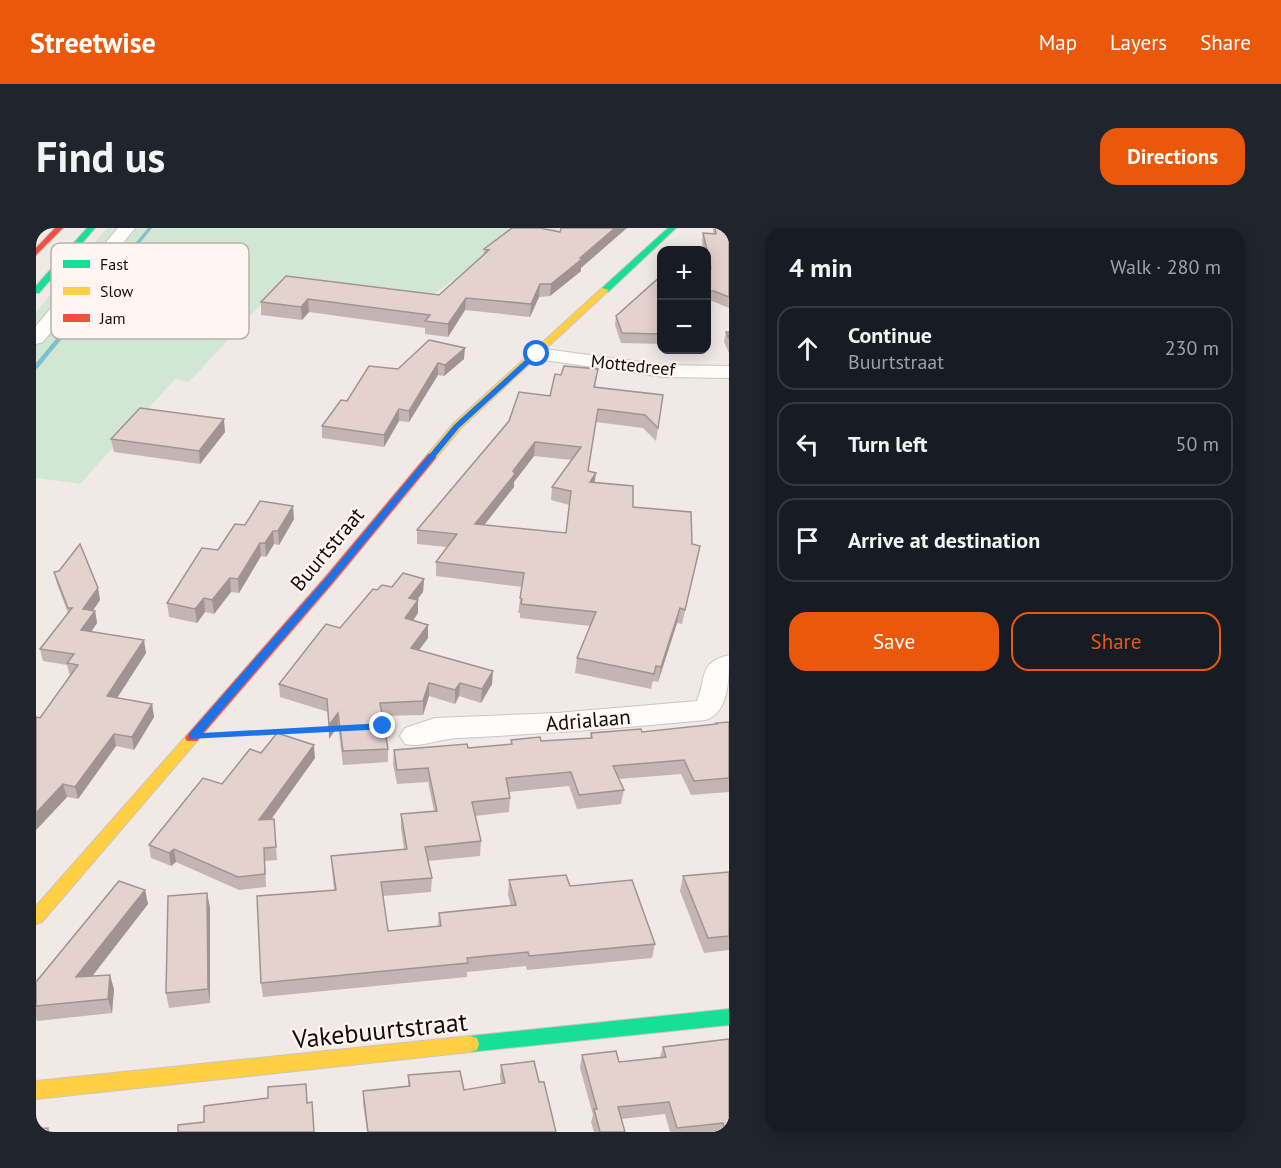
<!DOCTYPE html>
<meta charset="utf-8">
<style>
:root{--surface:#171b24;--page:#20242c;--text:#f1f3f6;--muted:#9ea1a6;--line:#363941;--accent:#ea580c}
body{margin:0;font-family:"PT Sans",sans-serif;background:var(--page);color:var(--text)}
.controls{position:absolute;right:18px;top:18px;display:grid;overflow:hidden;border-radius:12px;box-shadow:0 3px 15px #0003}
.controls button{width:54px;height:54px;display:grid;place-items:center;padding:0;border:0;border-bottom:2px solid var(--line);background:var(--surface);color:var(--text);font:30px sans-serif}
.stop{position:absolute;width:18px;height:18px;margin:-14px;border:4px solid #1a73e8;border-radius:50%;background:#fff}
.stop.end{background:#1a73e8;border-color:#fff;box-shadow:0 2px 6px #0008}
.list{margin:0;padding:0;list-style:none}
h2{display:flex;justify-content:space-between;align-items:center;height:78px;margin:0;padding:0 24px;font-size:26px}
h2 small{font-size:20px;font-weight:400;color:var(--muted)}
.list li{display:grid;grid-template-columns:39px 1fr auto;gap:18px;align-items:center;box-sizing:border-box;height:84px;margin:0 12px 12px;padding:0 12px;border:2px solid var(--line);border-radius:18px}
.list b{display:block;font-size:22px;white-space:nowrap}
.list p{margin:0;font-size:20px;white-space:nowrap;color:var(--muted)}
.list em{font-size:20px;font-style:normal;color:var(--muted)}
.actions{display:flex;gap:12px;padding:18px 24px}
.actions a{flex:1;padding:14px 0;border:2px solid var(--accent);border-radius:18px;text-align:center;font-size:21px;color:var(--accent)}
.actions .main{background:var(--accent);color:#fff}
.icon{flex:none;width:33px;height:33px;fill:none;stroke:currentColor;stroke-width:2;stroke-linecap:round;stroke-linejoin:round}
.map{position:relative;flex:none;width:693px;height:904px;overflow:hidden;border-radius:18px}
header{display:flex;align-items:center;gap:36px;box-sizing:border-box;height:84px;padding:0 30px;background:var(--accent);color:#fff}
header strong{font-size:28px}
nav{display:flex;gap:33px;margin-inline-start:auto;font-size:21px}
.intro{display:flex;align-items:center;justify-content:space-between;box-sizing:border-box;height:144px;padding:0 36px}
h1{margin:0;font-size:42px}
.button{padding:15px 27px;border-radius:18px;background:var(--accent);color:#fff;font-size:21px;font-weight:700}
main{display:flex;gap:36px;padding:0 36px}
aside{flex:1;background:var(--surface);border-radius:18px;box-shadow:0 3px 15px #0003}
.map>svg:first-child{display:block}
</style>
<header>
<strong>Streetwise</strong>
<nav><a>Map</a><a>Layers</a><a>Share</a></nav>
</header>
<div class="intro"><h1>Find us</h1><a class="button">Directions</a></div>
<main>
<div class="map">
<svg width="693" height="904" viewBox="0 0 693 904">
<rect width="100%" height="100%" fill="#f1e9e5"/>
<polygon fill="#d1e7d4" points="71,0 522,0 520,8 479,7 387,74 243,57 153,154 139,151 44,256 0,250 0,139 13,124 9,124 0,136 0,84"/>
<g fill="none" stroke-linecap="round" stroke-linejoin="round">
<polygon fill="#80bfcd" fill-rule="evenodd" points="112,0 116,0 2,140 0,141 0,135"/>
<defs>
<g id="street">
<polygon points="82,0 99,0 7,114 0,116 0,98"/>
<polygon points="501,120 628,137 693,138 693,150 628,149 494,130 491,126 494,122"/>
<path d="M 693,427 C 693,452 693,484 670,492 C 587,500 505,506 422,510 C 403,511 385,520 369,516 L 364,508 L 369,500 L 399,490 L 521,485 L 661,473 C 671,448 662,435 693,427 Z"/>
</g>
<g id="fast">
<polygon points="51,0 59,0 3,65 0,65 0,58"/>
<polygon points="632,0 640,0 572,64 566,64 566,60"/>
<polygon points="693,781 693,797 434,824 427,822 425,816 427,810 434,808"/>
</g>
<g id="slow">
<polygon points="566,60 573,62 425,200 400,230 392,230 392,226 417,196"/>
<polygon points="156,505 161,507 163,510 161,513 6,694 0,696 0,678 151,507"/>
<polygon points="434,808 441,810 443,816 441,822 434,824 0,871 0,853"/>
</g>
<g id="jam">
<polygon points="19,0 27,0 0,27 0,20"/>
<polygon points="396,225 400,226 400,230 298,354 161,513 151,513 149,510 151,507 290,348 392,226"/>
</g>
</defs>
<use href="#street" stroke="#ccc5c2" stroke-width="2"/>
<use href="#fast" stroke="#ccc5c2" stroke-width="2"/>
<use href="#slow" stroke="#ccc5c2" stroke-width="2"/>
<use href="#jam" stroke="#ccc5c2" stroke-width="2"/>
<polyline stroke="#cac8c7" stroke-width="4" stroke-dasharray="4.5 4.5" stroke-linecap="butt" points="194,507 306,501"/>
<use href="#street" fill="#fdfcfb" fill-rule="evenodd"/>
<use href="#fast" fill="#16e098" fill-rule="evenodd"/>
<use href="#slow" fill="#ffcf43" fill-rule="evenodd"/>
<use href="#jam" fill="#f24e42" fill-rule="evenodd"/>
</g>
<g fill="#c4b5b2" fill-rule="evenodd">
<polygon points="677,0 693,0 693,80 676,73 670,73 670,40 671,40 670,22 667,22 666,14 667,5 677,6"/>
<polygon points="448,21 545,40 545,43 514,68 503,69 494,89 429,82 412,109 389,106 389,100 273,84 266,92 225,87 225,74 250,48 403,67 448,27"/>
<polygon points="626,47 626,116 585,115 579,97 580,88"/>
<polygon points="690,104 693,104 693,125 688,114"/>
<polygon points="428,131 408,148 402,147 373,194 363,193 348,219 286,210 286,198 311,173 362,141"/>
<path d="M 562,141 L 559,159 L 627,167 L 620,213 L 607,200 L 560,194 L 552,243 L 558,254 L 656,316 L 664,318 L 646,396 L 641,395 L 622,454 L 617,453 L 615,461 L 539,445 L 541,430 L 554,398 L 484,390 L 484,385 L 482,385 L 486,359 L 400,348 L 400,334 L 411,319 L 381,316 L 381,302 L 514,168 L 525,147 ZM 498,228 L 536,232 L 516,259 L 515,272 L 533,277 L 530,305 L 448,297 L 478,259 L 478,254 Z"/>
<polygon points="189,204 164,236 78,224 75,211"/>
<polygon points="258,291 243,317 238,316 230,329 225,328 203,365 195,364 178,386 169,384 161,395 133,389 131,375 182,322 209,297"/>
<polygon points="18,344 62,360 64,372 57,382 59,383 61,395 55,404 110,425 81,470 116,476 118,489 98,522 80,518 42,571 31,569 0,602 0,489 4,490 34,448 31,437 7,433 4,421 32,385 21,356"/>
<polygon points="388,351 387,364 381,372 382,385 377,393 392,397 392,410 383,422 456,456 445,475 423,468 419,476 393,468 387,487 346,488 352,521 352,534 307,537 302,498 293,511 292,484 244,469 243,456 304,400 341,362 356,359"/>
<polygon points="693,494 693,564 655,567 645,546 583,551 588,562 585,576 541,581 533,558 473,564 474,570 473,584 439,588 445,613 444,628 392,633 396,650 395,664 347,668 352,703 402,698 403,685 475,678 472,667 473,652 534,658 619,716 616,730 491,742 490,738 431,744 431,749 227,769 225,755 298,662 296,642 295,628 368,621 365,600 365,586 398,583 392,554 361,556 357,536 358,522 432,520 475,516 475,512 505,513 554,510 555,505 606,504 679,497 680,495"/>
<polygon points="225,525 279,530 235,592 238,591 241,632 229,633 230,659 203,662 140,634 135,638 115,630 113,617 186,556"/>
<polygon points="693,644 693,722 668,725 644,663 647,648"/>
<polygon points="109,662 112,676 56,748 78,761 76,785 1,793 0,790 0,754"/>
<polygon points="171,665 174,680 174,775 133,780 130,765"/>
<polygon points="693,811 693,904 634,904 629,886 585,891 589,904 558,904 555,894 557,887 544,840 546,827 583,834 624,829 627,819"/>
<polygon points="465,837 503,854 520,904 331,904 327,875 327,863 372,858 372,847 428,862 465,856 464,849"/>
</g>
<g fill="#a09391">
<polygon points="579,0 591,0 545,40 545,43 514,68 515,56"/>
<polygon points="504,56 503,69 494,89 495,76"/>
<polygon points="430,70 429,82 412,109 412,96"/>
<polygon points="272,71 273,84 266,92 265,79"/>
<polygon points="429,120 428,131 408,148 409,137"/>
<polygon points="402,135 402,147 373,194 373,183"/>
<polygon points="363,181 363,193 348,219 348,207"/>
<polygon points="188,191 189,204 164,236 163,223"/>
<polygon points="499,214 498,228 478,254 478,259 438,310 439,296"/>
<polygon points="560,245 558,259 554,254"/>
<polygon points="257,278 258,291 243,317 242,303"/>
<polygon points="237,303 238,316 230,329 229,315"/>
<polygon points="224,315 225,328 203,365 202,351"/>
<polygon points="194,350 195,364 178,386 176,372"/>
<polygon points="388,351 387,364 372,383 373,370"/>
<polygon points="62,360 64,372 50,393 47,381"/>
<polygon points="168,370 169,384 161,395 159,381"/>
<polygon points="382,372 382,385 369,404 369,390"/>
<polygon points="644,380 641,395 622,454 625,439"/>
<polygon points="59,383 61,395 47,415 45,402"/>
<polygon points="392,397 392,410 375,433 375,420"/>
<polygon points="108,412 110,425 74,481 71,468"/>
<polygon points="457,443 456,456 445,475 446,461"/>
<polygon points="393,455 393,468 387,487 387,473"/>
<polygon points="424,455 423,468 419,476 419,462"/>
<polygon points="116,476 118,489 98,522 96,509"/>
<polygon points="302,485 302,498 293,511 293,497"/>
<polygon points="78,506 80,518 42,571 39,559"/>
<polygon points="278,517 279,530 224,606 223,592"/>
<polygon points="27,556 31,569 0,602 0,585"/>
<polygon points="138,621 140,634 135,638 133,625"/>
<polygon points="109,662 112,676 44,764 40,749"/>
<polygon points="171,665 174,680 174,775 172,761"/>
<polygon points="74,747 78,761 76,785 72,771"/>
</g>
<g fill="#e4d2cf" stroke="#a09391" stroke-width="1.5" fill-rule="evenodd">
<polygon points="476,0 504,0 524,4 525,0 579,0 544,30 546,31 515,56 504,56 495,76 430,70 412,96 389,93 394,87 272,71 265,79 225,74 250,48 403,67 453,22 448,21"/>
<polygon points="679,0 693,0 693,69 678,63 670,64 670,40 675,40 667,5 680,6"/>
<polygon points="626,47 626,106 586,105 580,88"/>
<polygon points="690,104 693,104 693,111"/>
<polygon points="393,112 429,120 409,137 402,135 373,183 363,181 348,207 286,198 305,172 311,173 333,138 362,141"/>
<path d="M 528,138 L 562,141 L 558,159 L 627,167 L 622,200 L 609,187 L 562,181 L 552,243 L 560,245 L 554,254 L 597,258 L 597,279 L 655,284 L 656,316 L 664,318 L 649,382 L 644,380 L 625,439 L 620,438 L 618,446 L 541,430 L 560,384 L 485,376 L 486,371 L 484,370 L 488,345 L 400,334 L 421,306 L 381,302 L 473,193 L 483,164 L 514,168 L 519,146 L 525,147 ZM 499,214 L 545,219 L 516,259 L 535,263 L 530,305 L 439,296 L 479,246 L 477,243 Z"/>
<polygon points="104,180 188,191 163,223 75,211"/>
<polygon points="224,273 257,278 242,303 237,303 229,315 224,315 202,351 194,350 176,372 168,370 159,381 131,375 166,320 182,322 199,296 209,297"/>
<polygon points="44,316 62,360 47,381 59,383 45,402 108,412 71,468 116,476 96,509 78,506 39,559 27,556 0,585 0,489 4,490 42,437 31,435 38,426 4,421 36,380 32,380 18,344 23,343"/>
<polygon points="367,345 388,351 373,370 382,372 369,390 392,397 375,420 457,443 446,461 424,455 419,462 393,455 387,473 344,475 352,521 307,523 302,485 293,497 291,471 243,456 290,396 304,400 337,361 341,362 346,357 356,359"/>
<polygon points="693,494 693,550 658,553 648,532 577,538 588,562 543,567 535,544 470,550 474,570 436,574 445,613 389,619 396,650 345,654 352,703 405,698 403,685 480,677 473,652 530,647 534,658 596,652 619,716 493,728 492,724 431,730 432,735 225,755 221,668 300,662 295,628 371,621 365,586 401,583 392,540 361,542 358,522 431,516 432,520 476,516 475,512 504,509 505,513 556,510 555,505 605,501 606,504 681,496 680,495"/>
<polygon points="241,505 278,517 223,592 238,591 240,619 228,620 229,646 202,649 138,621 133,625 113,617 167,550 186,556 214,521 225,525"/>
<polygon points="693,644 693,708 672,710 647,648"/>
<polygon points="83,653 109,662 40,749 74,747 72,771 0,778 0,754"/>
<polygon points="171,665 172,761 130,765 132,668"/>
<polygon points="693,811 693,904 690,904 687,895 641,900 633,874 582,879 589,904 564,904 558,881 561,881 546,827 580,823 583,834 630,829 627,819"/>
<polygon points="498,833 503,854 508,854 520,904 332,904 327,863 374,858 372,847 424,843 428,862 469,855 465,837"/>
<polygon points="270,856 271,875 276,874 278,904 142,904 142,897 168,894 168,878 232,870 232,859"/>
<polygon points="12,900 12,904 0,904 0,901"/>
</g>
<polygon fill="#1a73e8" points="498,124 504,126 423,200 297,353 166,505 347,495 351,496 351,501 153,511 153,506 291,349 418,197"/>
<g text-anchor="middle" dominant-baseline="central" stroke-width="4.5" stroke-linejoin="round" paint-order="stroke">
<g font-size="18" fill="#130e0c" stroke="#fff6f1">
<text transform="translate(597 137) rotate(6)">Mottedreef</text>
</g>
<g font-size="21" fill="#130e0c" stroke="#fff6f1">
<text transform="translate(291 321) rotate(-50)">Buurtstraat</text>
<text transform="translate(552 492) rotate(-5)">Adrialaan</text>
</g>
<g font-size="26" fill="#130e0c" stroke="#fff6f1">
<text transform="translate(344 802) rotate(-6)">Vakebuurtstraat</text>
</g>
</g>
<rect x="15" y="15" width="198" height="96" rx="9" fill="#fff6f1" stroke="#b8b0ac" stroke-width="1.5"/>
<rect x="27" y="32" width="27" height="8" fill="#16e098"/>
<rect x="27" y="59" width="27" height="8" fill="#ffcf43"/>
<rect x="27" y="86" width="27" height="8" fill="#f24e42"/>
<g font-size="16" fill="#130e0c">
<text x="64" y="42">Fast</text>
<text x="64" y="69">Slow</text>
<text x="64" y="96">Jam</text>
</g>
</svg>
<div class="controls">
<button>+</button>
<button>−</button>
</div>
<div class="stop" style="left:501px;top:126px"></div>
<div class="stop end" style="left:347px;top:498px"></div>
</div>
<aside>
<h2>4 min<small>Walk · 280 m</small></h2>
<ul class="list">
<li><svg class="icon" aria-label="ahead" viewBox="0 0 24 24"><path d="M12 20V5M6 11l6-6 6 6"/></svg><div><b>Continue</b><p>Buurtstraat</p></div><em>230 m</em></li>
<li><svg class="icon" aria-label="left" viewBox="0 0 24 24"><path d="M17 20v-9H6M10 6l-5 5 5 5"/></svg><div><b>Turn left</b></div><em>50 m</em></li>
<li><svg class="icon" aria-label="arrive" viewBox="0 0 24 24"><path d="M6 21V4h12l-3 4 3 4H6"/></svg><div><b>Arrive at destination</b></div></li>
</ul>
<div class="actions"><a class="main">Save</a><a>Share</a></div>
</aside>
</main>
